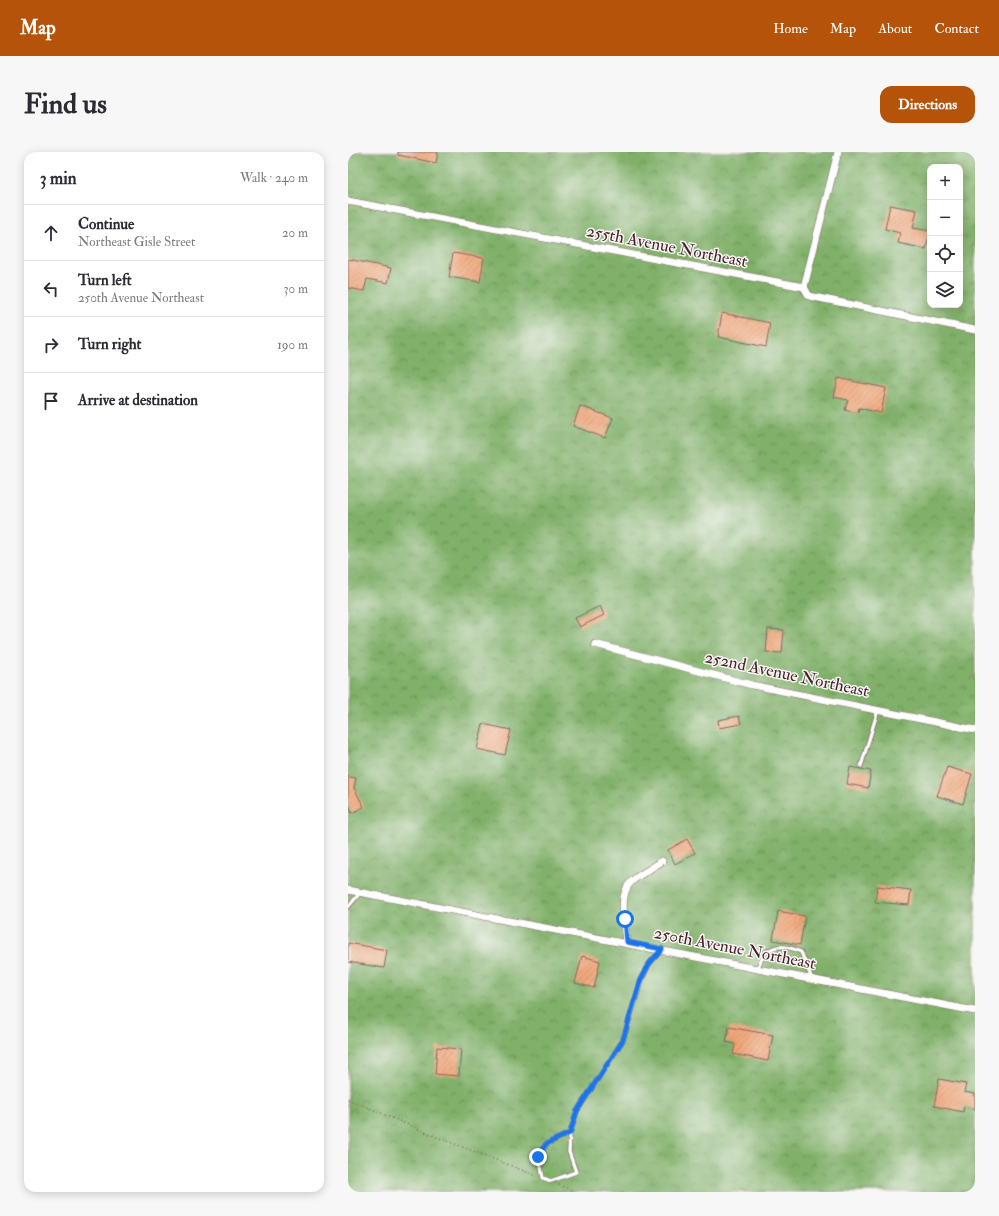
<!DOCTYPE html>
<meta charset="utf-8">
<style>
:root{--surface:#fff;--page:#f7f7f7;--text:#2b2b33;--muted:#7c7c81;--line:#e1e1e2;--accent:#b45309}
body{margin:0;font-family:"IM FELL Double Pica",serif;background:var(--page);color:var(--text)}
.controls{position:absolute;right:12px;top:12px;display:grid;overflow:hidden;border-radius:8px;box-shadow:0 2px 10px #0003}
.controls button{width:36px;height:36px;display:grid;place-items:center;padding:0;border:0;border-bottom:1px solid var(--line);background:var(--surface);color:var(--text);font:20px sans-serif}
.stop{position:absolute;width:12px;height:12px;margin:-9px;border:3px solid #1a73e8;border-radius:50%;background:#fff}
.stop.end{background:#1a73e8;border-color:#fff;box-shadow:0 1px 4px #0008}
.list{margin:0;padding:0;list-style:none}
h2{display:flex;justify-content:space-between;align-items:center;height:52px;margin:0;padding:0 16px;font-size:17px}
h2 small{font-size:13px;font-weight:400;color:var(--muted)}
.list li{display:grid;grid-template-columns:26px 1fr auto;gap:12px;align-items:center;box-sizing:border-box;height:56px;padding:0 16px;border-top:1px solid var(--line)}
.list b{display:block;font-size:15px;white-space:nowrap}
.list p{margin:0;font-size:13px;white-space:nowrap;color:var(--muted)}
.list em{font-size:13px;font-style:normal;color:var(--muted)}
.icon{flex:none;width:22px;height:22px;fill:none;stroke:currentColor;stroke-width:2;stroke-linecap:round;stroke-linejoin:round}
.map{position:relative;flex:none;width:627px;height:1040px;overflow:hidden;border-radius:12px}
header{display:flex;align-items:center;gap:24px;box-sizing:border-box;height:56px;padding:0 20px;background:var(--accent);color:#fff}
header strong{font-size:19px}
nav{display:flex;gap:22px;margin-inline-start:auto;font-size:14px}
.intro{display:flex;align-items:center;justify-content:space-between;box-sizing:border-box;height:96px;padding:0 24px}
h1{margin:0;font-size:28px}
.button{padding:10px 18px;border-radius:12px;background:var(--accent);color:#fff;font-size:14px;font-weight:700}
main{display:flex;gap:24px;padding:0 24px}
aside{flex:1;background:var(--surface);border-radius:12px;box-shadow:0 2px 10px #0003}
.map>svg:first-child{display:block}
</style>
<header>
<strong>Map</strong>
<nav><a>Home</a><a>Map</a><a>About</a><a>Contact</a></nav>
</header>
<div class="intro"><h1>Find us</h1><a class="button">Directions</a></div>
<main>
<aside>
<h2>3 min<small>Walk · 240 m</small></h2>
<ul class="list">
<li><svg class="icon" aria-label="ahead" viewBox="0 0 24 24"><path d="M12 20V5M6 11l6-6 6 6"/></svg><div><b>Continue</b><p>Northeast Gisle Street</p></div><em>20 m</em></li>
<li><svg class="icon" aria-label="left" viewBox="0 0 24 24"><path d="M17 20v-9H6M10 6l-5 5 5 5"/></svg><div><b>Turn left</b><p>250th Avenue Northeast</p></div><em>30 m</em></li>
<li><svg class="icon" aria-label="right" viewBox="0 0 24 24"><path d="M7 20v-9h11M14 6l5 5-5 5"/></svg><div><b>Turn right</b></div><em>190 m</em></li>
<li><svg class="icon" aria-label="arrive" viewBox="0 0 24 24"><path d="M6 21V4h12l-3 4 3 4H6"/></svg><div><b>Arrive at destination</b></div></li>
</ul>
</aside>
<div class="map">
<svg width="627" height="1040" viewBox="0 0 627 1040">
<defs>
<pattern id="forest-crowns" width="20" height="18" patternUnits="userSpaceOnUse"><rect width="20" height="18" fill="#80b069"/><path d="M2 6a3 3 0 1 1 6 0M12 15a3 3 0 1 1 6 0" fill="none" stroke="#6b8f57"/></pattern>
<pattern id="building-hatch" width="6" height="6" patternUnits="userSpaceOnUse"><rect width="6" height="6" fill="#f1a476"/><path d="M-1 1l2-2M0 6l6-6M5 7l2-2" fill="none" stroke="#c58561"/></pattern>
</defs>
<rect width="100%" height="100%" fill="#f6f6f2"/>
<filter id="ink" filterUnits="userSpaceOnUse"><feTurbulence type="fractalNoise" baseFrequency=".025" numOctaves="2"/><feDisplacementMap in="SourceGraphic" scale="8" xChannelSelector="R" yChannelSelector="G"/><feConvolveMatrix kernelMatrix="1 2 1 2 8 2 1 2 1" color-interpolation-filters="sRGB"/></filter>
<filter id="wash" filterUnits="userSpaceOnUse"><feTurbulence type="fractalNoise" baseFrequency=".012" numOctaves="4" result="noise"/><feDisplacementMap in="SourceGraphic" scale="16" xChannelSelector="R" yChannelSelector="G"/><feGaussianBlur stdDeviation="0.9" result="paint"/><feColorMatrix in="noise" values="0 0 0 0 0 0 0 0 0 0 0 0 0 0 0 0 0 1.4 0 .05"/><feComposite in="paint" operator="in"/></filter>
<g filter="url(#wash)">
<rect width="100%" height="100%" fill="#ede1c2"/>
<path fill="url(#forest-crowns)" stroke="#65684a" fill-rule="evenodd" d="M 0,0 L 627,0 L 627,1040 L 0,1040 ZM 582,15 L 612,15 L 612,153 L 582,153 Z"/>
<g id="blocks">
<g fill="url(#building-hatch)">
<polygon points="50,0 90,0 88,11 50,3"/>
<polygon points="542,53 569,58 565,76 582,79 578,97 550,91 552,81 537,77"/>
<polygon points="105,101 136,106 132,130 101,125"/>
<polygon points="0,107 43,116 40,131 19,127 16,139 0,136"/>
<polygon points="374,161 422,171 418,195 370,185"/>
<polygon points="490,226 538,236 533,261 511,256 510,261 497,258 500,248 486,245"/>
<polygon points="232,254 265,266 257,286 225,274"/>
<polygon points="252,454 256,463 232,475 227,466"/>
<polygon points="420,477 436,478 434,501 418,500"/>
<polygon points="391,564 393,572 371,576 370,568"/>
<polygon points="135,572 163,578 157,603 129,597"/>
<polygon points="502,615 523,619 520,636 499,632"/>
<polygon points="599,615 624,622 615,652 589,644"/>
<polygon points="0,623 1,625 8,626 6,636 16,655 4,661 0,652"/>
<polygon points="339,687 347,701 327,712 320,698"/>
<polygon points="529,734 563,738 561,753 527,750"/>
<polygon points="430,759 457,764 452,793 425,788"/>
<polygon points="0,791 39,798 36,816 0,810"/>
<polygon points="234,804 252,809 246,836 227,831"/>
<polygon points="381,875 425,883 420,909 385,902 387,892 378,890"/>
<polygon points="89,895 113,897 111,924 87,922"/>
<polygon points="591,927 618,932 616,940 627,942 627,957 616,954 615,960 586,954"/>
</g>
</g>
</g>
<g filter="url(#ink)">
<use href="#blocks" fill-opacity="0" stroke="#836360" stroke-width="1"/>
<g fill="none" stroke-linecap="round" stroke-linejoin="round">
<defs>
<g id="service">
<polyline points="513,614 530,558"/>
<polyline points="0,755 12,741"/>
<path d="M 410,816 C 418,792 432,791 453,800 L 464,827"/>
<polyline points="222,981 198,992 191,1005 195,1026 203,1029 228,1020 221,1000 222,981 229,959 275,888 293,830 301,812 313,798"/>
</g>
<g id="minor">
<polyline points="0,49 456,135 461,144 627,178"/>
<polyline points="456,135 490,0"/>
<polyline points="247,492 404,533 627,578"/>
<polyline points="0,738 627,859"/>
<path d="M 279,791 C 278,773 269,744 283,730 C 291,722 305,716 314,709"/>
</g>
</defs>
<use href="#service" stroke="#836360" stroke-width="5"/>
<use href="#minor" stroke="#836360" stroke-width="8"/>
<g stroke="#836360" stroke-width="1.5" stroke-dasharray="1 3" stroke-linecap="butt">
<polyline points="0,947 89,985 189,1024"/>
<polyline points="211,1033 228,1040"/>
</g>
<use href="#service" stroke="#fff" stroke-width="3.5"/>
<use href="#minor" stroke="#fff" stroke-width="7"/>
</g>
</g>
<g fill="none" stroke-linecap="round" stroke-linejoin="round" filter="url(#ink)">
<polyline stroke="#1a73e8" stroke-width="5" points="190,1005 198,992 222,981 229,959 275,888 292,830 301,812 314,797 279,790 277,767"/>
</g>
<g text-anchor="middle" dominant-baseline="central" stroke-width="3" stroke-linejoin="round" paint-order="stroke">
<g font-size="17" fill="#4a1f2b" stroke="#f6f6f2">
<text transform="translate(319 94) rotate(11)">255th Avenue Northeast</text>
<text transform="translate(439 522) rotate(12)">252nd Avenue Northeast</text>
<text transform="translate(387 796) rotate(11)">250th Avenue Northeast</text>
</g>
</g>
</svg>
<div class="controls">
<button>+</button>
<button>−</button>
<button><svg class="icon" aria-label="locate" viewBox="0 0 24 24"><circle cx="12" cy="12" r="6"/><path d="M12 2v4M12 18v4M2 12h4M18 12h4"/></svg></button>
<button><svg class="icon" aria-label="layers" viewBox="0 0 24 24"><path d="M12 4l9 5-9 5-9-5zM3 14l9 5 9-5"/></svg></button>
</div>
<div class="stop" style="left:277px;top:767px"></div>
<div class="stop end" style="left:190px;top:1005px"></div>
</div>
</main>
